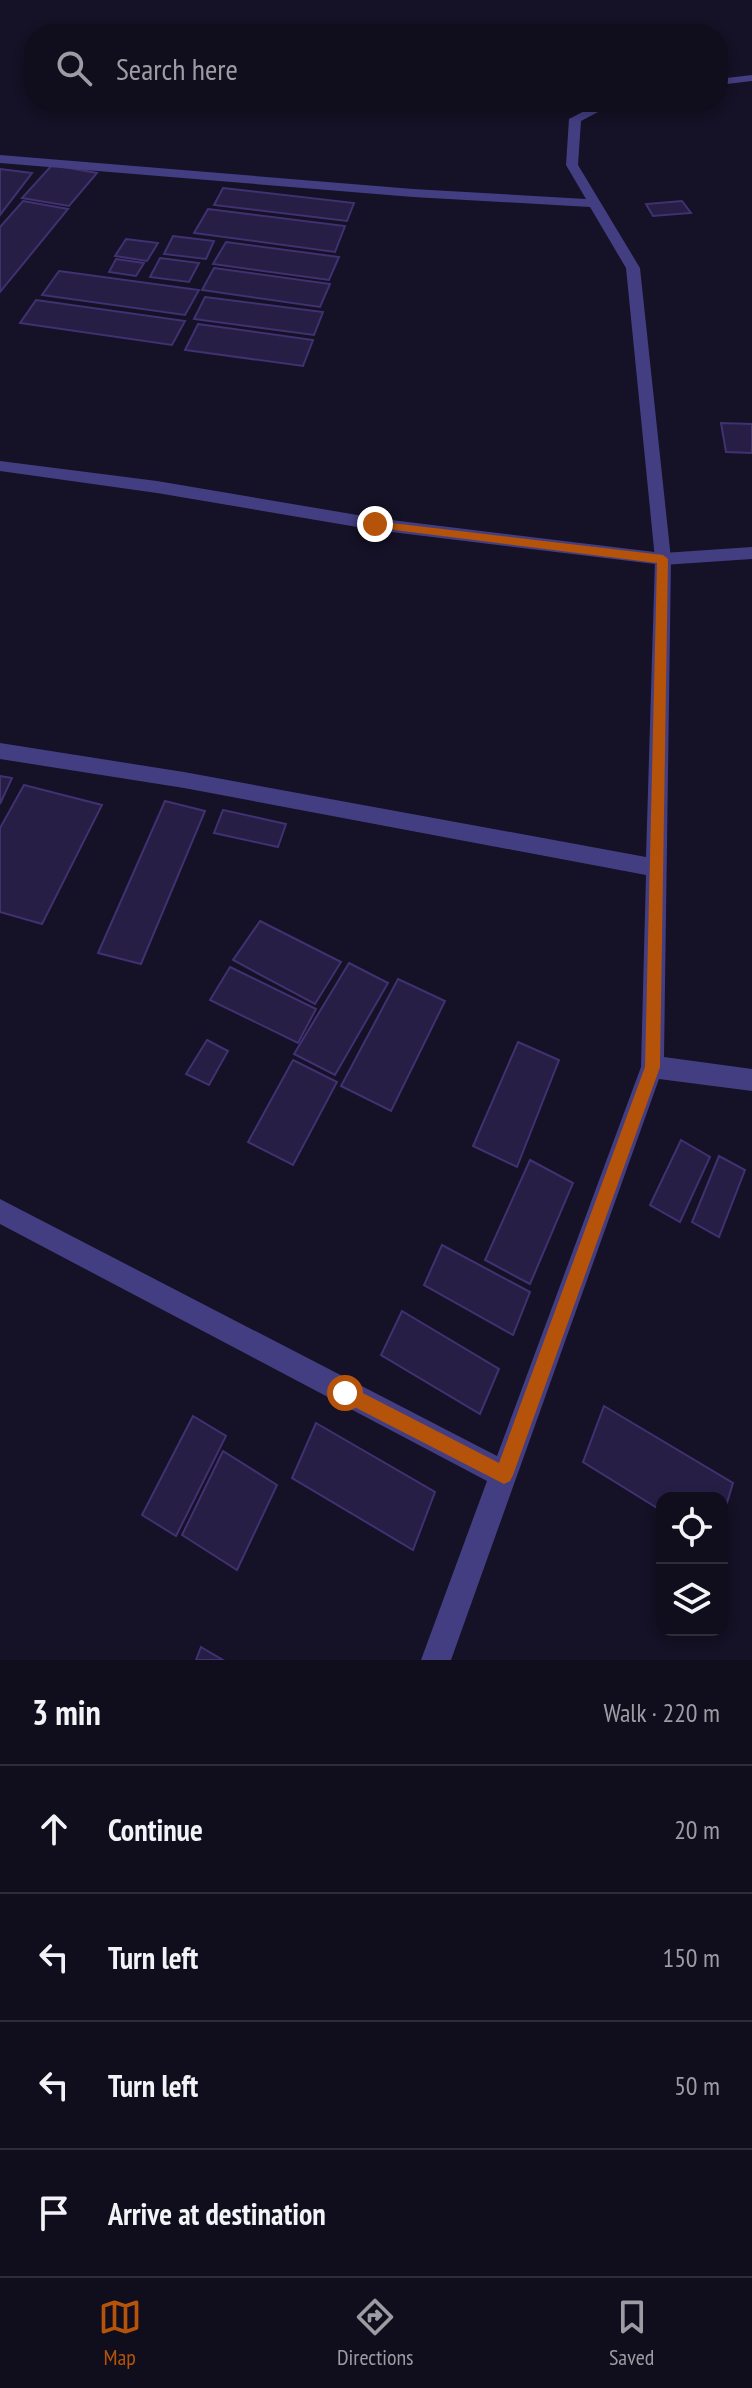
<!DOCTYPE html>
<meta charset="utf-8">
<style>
:root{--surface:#100d1c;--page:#191625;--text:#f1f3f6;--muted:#9c9ca3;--line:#302d3b;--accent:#b45309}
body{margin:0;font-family:"PT Sans Narrow",sans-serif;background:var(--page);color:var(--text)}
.controls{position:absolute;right:24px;bottom:24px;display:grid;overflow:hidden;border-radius:16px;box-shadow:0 4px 12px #0003}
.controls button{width:72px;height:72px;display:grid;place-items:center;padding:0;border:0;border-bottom:2px solid var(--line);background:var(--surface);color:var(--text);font:40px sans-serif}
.stop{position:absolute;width:24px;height:24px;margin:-18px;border:6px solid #b45309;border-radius:50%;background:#fff}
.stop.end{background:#b45309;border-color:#fff;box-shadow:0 2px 8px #0008}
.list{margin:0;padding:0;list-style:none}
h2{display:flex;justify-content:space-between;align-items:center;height:104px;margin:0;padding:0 32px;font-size:34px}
h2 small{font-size:26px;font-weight:400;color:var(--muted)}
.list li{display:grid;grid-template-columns:52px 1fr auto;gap:24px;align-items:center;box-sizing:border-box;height:128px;padding:0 32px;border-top:2px solid var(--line)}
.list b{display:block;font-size:30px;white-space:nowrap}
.list em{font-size:26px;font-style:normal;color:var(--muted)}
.icon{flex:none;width:44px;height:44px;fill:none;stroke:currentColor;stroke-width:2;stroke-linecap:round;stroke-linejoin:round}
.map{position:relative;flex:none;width:752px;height:1660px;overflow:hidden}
.search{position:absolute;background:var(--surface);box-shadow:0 4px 12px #0003;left:24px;right:24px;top:24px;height:88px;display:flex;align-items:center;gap:20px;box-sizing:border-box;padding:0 28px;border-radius:32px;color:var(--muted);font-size:30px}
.sheet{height:616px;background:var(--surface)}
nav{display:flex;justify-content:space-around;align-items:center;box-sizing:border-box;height:112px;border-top:2px solid var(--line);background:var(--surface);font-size:22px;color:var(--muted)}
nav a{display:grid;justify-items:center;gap:4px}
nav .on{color:var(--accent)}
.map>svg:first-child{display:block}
</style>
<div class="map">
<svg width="752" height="1660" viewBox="0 0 752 1660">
<rect width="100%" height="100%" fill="#151126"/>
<g fill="#271e46" stroke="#403171" stroke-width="2">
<polygon points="52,165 97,173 69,206 22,198"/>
<polygon points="0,169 32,173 0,215"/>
<polygon points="223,188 354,203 347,221 214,205"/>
<polygon points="23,201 68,209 0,292 0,227"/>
<polygon points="682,201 691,213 653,216 646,204"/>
<polygon points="208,209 345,226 335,252 194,233"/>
<polygon points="173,236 214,241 206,259 164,254"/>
<polygon points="126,239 158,243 147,261 115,256"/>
<polygon points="226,242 339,257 329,280 213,264"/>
<polygon points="160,258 199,263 189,282 150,277"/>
<polygon points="116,259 144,263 136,276 109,272"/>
<polygon points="214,268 330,284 320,307 202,290"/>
<polygon points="59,271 199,290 185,315 42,295"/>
<polygon points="205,297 323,312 314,335 194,319"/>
<polygon points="36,300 185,321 172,345 20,323"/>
<polygon points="198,324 313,340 303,366 185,350"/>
<polygon points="721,423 752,424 752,453 726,452"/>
<polygon points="0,776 12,778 0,804"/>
<polygon points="24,785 102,805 42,924 0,912 0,828"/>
<polygon points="165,801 205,811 141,964 98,953"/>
<polygon points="223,810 286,824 278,847 214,833"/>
<polygon points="260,921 341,962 315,1004 233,960"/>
<polygon points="349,963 388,983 335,1075 294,1054"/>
<polygon points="230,967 316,1009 298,1043 210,1000"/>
<polygon points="398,979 445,1001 391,1111 341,1086"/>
<polygon points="207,1040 228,1051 209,1085 186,1074"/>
<polygon points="518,1042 559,1060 517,1167 473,1146"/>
<polygon points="293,1060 337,1082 293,1165 248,1142"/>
<polygon points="681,1140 710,1157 680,1222 650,1205"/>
<polygon points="719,1156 745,1170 719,1237 692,1222"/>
<polygon points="530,1160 573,1183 530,1284 485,1260"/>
<polygon points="442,1245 530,1292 513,1335 424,1285"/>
<polygon points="402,1311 499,1369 480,1414 381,1355"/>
<polygon points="604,1406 733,1483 722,1519 722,1498 662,1498 662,1511 583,1462"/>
<polygon points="193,1416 226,1436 176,1536 142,1515"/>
<polygon points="316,1423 435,1492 413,1550 292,1478"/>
<polygon points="223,1451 277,1485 237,1570 182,1535"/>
<polygon points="201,1647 223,1660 196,1660"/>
</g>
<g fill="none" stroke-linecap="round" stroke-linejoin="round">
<g fill="#433e82" fill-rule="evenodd">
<polygon points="752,75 752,81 718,85 718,79"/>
<polygon points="602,102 617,102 581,121 578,165 640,268 671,559 664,1057 752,1069 752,1091 659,1079 451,1660 421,1660 487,1481 0,1224 0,1199 497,1456 641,1067 646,875 184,788 0,759 0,743 184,772 646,857 655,559 626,268 590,207 413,197 0,163 0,155 413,189 586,199 566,165 569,119"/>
</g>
<polygon fill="#433e82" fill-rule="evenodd" points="0,461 157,481 375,518 663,553 752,547 752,559 663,565 375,530 157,493 0,471"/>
</g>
<polygon fill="#b45309" points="375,521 663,555 668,559 660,1067 513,1475 510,1481 504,1484 339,1399 336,1393 339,1387 345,1384 351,1387 499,1463 645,1067 657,563 371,527 371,522"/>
</svg>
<div class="controls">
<button><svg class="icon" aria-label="locate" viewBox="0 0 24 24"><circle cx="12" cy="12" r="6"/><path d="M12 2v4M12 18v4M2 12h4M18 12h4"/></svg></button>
<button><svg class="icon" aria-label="layers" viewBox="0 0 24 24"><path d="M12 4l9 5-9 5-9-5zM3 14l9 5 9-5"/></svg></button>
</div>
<div class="stop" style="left:345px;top:1393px"></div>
<div class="stop end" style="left:375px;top:524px"></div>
<div class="search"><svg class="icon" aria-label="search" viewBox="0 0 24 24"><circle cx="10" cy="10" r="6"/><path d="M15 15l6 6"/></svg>Search here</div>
</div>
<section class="sheet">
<h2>3 min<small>Walk · 220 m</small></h2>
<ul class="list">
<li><svg class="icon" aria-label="ahead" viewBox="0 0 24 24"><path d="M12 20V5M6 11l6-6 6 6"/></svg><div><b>Continue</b></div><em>20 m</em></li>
<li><svg class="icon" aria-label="left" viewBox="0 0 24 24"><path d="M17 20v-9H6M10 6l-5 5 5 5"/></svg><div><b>Turn left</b></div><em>150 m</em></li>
<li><svg class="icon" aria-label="left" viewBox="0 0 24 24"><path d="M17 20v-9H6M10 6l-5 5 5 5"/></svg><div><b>Turn left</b></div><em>50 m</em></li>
<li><svg class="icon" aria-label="arrive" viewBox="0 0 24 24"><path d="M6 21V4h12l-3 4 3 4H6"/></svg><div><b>Arrive at destination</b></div></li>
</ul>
</section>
<nav>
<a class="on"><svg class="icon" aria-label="map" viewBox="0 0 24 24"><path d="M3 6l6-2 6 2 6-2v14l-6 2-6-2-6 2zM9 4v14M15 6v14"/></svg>Map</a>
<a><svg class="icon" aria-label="directions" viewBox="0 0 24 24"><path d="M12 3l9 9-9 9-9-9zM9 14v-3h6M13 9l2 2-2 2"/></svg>Directions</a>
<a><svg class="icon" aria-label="saved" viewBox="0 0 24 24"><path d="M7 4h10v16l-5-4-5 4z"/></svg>Saved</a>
</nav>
